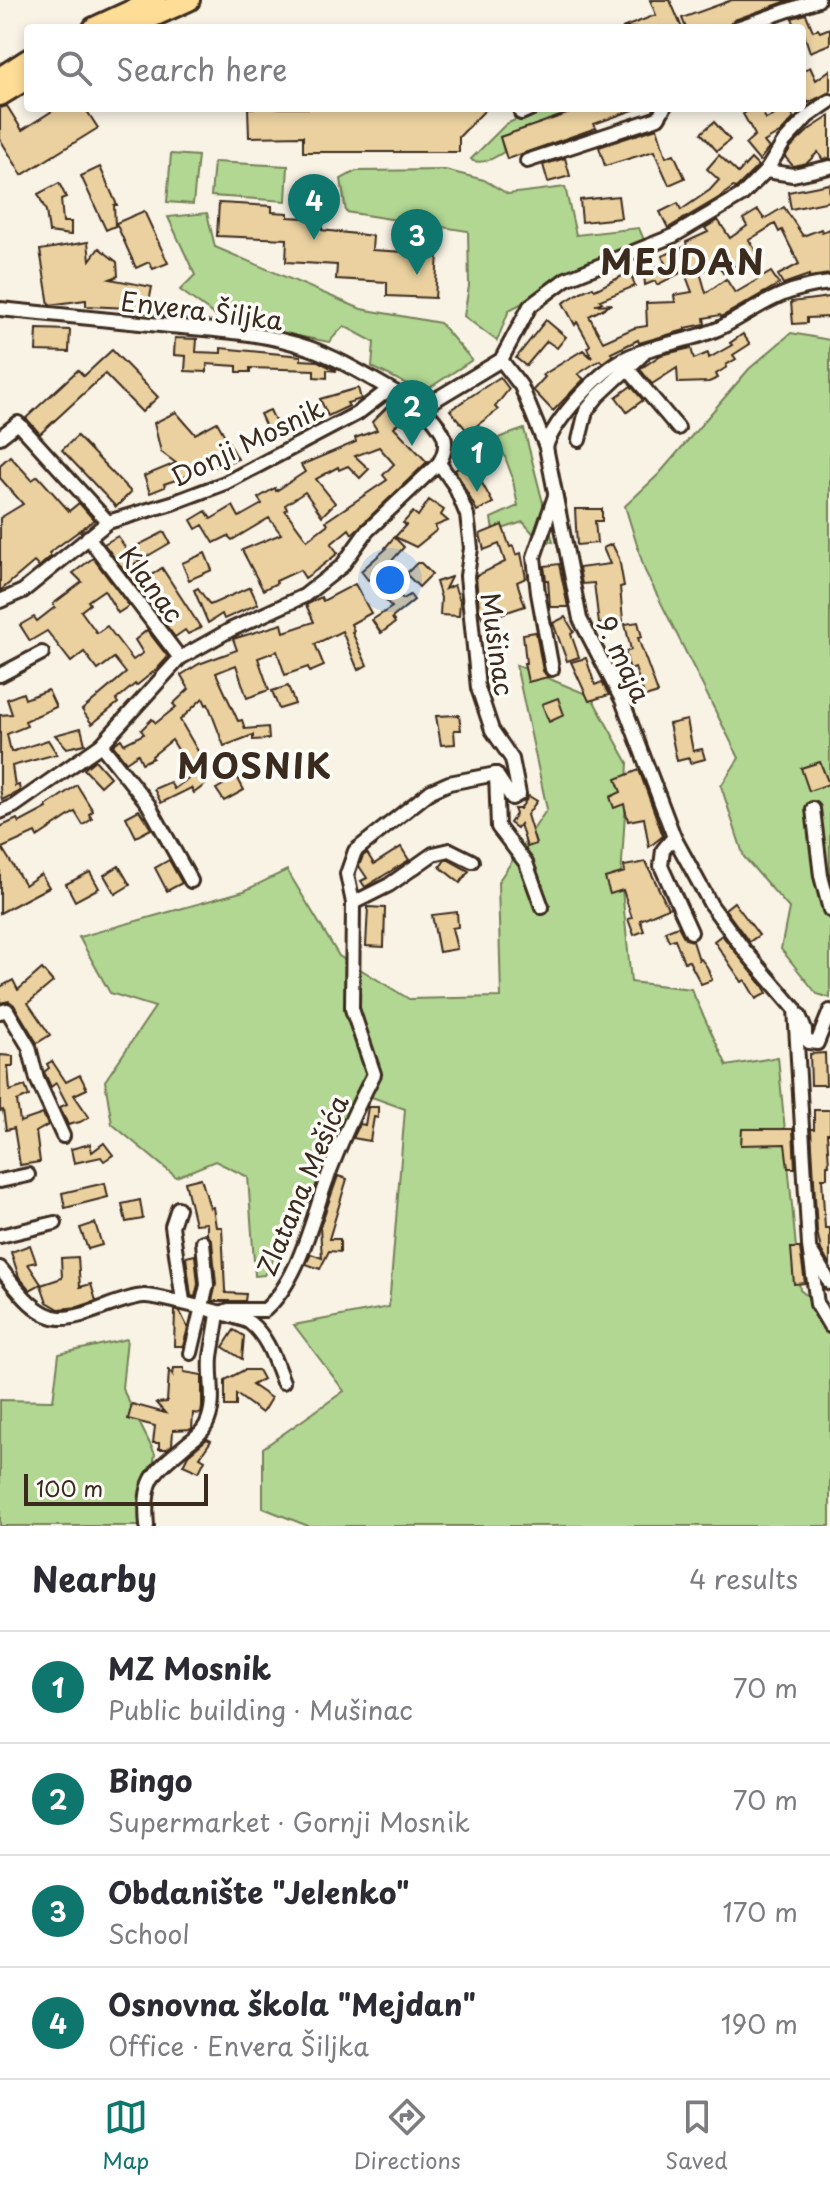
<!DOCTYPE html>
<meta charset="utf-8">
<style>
:root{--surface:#fff;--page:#f7f7f7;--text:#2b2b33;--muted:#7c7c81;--line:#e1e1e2;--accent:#0f766e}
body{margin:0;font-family:"Playpen Sans",sans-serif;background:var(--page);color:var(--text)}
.scale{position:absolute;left:24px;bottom:20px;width:184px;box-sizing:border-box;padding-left:8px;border:4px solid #3b2a1e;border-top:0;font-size:22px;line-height:28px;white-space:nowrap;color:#3b2a1e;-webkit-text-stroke:6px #fdfcf7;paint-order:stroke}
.you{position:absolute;left:390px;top:580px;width:28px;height:28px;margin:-20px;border:6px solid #fff;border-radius:50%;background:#1a73e8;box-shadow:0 0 0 12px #1a73e833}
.badge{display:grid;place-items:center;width:52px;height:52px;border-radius:50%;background:var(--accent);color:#fff;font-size:26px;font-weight:700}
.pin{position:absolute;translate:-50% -66px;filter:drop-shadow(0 2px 4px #0008)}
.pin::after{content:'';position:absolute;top:42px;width:28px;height:24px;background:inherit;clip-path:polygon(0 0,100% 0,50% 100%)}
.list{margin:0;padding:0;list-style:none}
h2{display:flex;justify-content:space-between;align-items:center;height:104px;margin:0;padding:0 32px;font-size:34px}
h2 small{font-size:26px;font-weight:400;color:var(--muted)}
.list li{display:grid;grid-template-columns:52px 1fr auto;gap:24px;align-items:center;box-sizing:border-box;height:112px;padding:0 32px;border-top:2px solid var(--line)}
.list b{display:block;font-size:30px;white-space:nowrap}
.list p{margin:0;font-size:26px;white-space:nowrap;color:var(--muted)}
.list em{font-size:26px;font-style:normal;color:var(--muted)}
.icon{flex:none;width:44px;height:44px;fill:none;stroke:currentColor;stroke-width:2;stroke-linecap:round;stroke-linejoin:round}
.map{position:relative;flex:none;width:830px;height:1526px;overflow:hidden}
.search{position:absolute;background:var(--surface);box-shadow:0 4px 12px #0003;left:24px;right:24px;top:24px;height:88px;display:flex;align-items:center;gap:20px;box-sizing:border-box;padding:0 28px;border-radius:8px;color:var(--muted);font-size:30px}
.sheet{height:552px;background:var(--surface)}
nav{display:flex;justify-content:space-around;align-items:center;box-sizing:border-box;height:112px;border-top:2px solid var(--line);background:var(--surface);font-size:22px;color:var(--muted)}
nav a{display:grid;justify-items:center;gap:4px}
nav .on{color:var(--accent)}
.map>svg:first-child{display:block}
</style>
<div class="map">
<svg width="830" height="1526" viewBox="0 0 830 1526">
<rect width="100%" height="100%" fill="#f9f3e6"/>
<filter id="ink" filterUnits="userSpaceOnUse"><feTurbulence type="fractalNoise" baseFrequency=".0125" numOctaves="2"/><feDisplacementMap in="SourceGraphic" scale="16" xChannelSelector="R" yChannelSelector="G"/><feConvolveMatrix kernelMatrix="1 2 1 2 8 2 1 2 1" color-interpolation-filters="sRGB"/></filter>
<g filter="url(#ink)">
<g fill="#b1d793" stroke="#768058" stroke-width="2">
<path d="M 541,108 L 584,108 L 548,120 L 555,142 L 543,147 L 536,125 L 500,137 L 504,152 C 494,158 485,164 473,161 L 471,159 L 506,124 Z"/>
<polygon points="171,154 198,156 193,204 167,202"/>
<polygon points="214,162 288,166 286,201 211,196"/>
<polygon points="445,170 484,180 508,194 565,187 576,235 639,228 644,240 509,310 497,341 464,316 469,286 468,231 346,212 341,179 356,171"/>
<polygon points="207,213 215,247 361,309 440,323 472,360 423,392 372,367 374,342 344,326 329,342 224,322 180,290 195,275 168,217"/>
<polygon points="791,333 830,340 830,998 817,994 781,949 789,908 744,857 721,786 739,758 645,571 625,506 659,474 749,369"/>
<polygon points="524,429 553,542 539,540 523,522 493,532 491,518 518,506 512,476 498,438"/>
<polygon points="516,665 591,696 628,763 621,879 631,982 691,989 727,1066 778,1057 800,1290 830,1314 830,1526 308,1526 263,1508 263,1448 344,1391 294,1325 389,1307 405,1109 369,1096 264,1275 255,1276 248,1177 215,1161 176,1177 112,1124 105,1081 155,1007 110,993 79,937 244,891 287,870 339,956 409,999 501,997 498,882 547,809"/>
<polygon points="127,1339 122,1388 155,1454 144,1526 0,1526 0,1400 53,1401 59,1354"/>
</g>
<g fill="#ebd1a0" stroke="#3b2a1e" stroke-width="2" fill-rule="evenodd">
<polygon points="650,0 670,0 682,28 622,28 656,15"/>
<polygon points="732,0 790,0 734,20 727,28 686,28 682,18"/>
<polygon points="806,14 813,31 818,29 820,32 830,28 830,44 810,52 802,28 796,28 792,18"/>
<polygon points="810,67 816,80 830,70 830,92 808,103 806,98 802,101 802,71"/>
<polygon points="7,106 22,130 57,108 85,108 98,128 22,175 0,139 0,108"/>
<polygon points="248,108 487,108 459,137 459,152 303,152 303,136 249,137"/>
<polygon points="584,108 636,109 594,124 596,128 507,159 500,137"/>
<polygon points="753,108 760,108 766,119 788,108 794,118 781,132 764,142 769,148 759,161 745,144 755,135 743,114"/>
<polygon points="830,116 830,158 822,159 818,152 807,163 793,166 785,157 791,147 810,129"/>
<polygon points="714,122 730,140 717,151 701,133"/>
<polygon points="657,128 666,157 674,154 685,178 669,185 654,151 605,166 599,147"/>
<polygon points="719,155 738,173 751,159 758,166 736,188 733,187 720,197 668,228 660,212 678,203 681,210 710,190 719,180 707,169"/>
<polygon points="565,158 570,176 548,182 543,165"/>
<polygon points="100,167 117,205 114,205 115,226 106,230 81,176"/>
<polygon points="59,183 66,197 61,199 63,222 71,222 71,235 49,232 46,211 38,194"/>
<polygon points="829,184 830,201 791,209 788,192"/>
<polygon points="618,196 621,218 582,222 580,200"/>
<polygon points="219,203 272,206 272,212 288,213 288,217 322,219 322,230 373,236 372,250 438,254 435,298 387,296 387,282 336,279 337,265 286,262 287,239 217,236"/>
<polygon points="784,207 803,236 821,229 822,232 830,229 830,274 809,277 809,275 783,284 778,275 799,264 782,230 779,232 775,224 749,240 757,253 742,262 723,273 718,264 700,272 706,293 726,279 735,293 771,272 779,284 721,317 720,315 704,318 705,324 685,328 685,330 639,343 638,340 611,353 613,355 602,363 600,360 578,374 584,379 553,411 533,390 545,377 543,375 583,350 592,358 587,348 590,345 577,322 575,325 563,303 581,292 593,287 595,290 630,272 635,286 600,300 602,302 595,305 612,304 589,316 603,342 634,328 647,326 646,303 675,302 674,295 692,292 684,271 657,285 655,281 645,285 644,273 665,263 662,256 687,246 686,242 708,232 705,228 718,220 730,238 747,226 743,219 758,210 764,219"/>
<polygon points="144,211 168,263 153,269 149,262 136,268 116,223"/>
<polygon points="88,242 90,260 99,248 117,262 118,276 110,279 152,287 149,302 168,305 176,313 175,317 129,310 129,308 86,306 86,300 49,305 40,250"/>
<polygon points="830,297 830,317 807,318 807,323 793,324 791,302"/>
<polygon points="546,320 566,337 557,348 547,341 526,366 516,358"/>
<polygon points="37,329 70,330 69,352 36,351"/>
<polygon points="743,334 750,344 733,355 736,359 726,365 727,367 716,374 718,378 709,382 678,383 677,368 652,384 640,369 661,355 691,348 694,359 708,353 709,358 732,345 730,343"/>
<polygon points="175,338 197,339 196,352 221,353 221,348 301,356 301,360 318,361 337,371 327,370 327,378 314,377 314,370 250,368 250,372 237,372 237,366 207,364 207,372 185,371 186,356 174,355"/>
<polygon points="112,350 158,397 142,412 105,374 40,434 26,418 78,370 84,376"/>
<polygon points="500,377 509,389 495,407 498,410 468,432 450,410"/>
<polygon points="631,386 643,400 627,412 616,397"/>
<polygon points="358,388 361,399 347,403 349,406 328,416 320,399"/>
<path d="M 391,403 L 405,417 L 394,427 L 427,462 L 352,534 L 349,529 L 331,544 L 338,553 L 318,569 L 305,578 L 300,570 L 276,581 L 277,583 L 263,590 L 242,550 L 281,534 L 269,518 L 232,540 L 228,536 L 214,543 L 203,525 L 196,529 L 191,520 L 206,511 L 211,519 L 233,506 L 239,517 L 262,504 L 258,498 L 275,488 L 276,491 L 305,472 L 301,465 L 356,442 L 355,438 L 377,430 L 372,422 ZM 379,447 L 394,464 L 383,475 L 387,480 L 326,521 L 328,524 L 307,540 L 285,510 L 287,509 L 285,505 L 305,492 L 322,516 L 335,503 L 316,479 L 338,467 L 339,470 L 348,466 L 360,478 L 369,469 L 355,456 Z"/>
<polygon points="270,410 281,434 260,444 256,435 267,429 260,414"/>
<polygon points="176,412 195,434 217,422 238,459 164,484 165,487 150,493 144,476 176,463 161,452 154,423"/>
<polygon points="77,436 131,492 116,507 62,450"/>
<polygon points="10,456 32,480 38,476 69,511 79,503 94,520 49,553 51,556 39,567 34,562 0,591 0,518 23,504 0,478 0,465"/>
<polygon points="473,460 480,472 477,474 493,503 477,511 455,470"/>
<polygon points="429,500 444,510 441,515 448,521 435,526 437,530 416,547 395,537 406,525 403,523 413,512 418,516"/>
<polygon points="575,509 602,509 602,521 595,521 597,543 577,545"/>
<polygon points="502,525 510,547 513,546 516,555 521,553 526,578 517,582 525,606 483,620 479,609 476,576 505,562 499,544 484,550 480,534"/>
<polygon points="164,532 170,543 134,564 144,580 162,568 201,628 188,634 185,630 175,637 104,544 118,536 127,551"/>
<polygon points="394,537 404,547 389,564 394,571 385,579 403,599 410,595 414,600 392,618 395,623 381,633 372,620 392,607 386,601 389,599 371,578 368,580 361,571 386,549 385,548"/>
<polygon points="612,544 619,558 624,586 620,587 623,621 599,624 594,583 582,584 579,568 610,564 603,548"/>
<polygon points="205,553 212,570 189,580 182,563"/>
<polygon points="93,558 129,606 118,613 104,590 88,601 90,604 81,611 97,633 107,626 133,660 143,653 135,640 147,630 168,657 157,669 136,686 135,684 116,700 118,703 92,724 82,710 126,673 114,658 98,670 84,652 71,662 47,631 30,641 20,625 34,617 37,621 55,607 53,604 82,582 73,573"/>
<polygon points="417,563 421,563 432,574 419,587 406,574"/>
<polygon points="559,564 568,607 550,607 548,580 546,580 544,566"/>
<polygon points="451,577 445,589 454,585 460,601 459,616 440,615 441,598 436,582"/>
<polygon points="355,584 371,613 351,624 354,631 352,632 367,665 358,670 342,631 315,644 324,666 310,672 308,667 285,675 277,651 258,658 269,690 247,698 236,665 216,673 238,721 242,720 245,729 268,727 269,739 253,740 253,735 224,746 208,704 206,705 203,698 180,720 203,760 193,766 185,761 172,740 152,756 153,758 142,763 138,754 126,762 113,745 121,739 124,744 144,734 141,730 152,719 156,723 176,707 173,704 189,689 181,675 199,664 237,650 233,639 282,624 284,632 314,622 306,605 321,597 323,601"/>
<polygon points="250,587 258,604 224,619 222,614 208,623 194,590 198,588 210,605"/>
<polygon points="565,617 574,632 571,634 579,657 567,661 553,623"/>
<polygon points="638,622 642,637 638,638 658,693 645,697 635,668 630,670 625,652 631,650 625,624"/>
<polygon points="536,632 543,671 548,677 528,682 524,663 526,663 523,634"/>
<polygon points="586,658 595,685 602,682 609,695 589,701 571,662"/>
<polygon points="288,686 295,704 279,709 272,691"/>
<polygon points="48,690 56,707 25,721 27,726 7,734 11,752 48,740 57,754 12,766 15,786 19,785 20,791 2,800 0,788 0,715 12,714 7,699 23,693 25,699"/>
<polygon points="558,698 564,715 549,722 542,704"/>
<polygon points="459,715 461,730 454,730 455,744 441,745 436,716"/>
<polygon points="687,720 693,751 702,749 705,759 690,763 689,758 677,761 669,724"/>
<polygon points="81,728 85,744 67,748 55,735"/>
<polygon points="95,760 110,777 100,786 84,769"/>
<polygon points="820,762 829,784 809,791 801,768"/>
<polygon points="639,770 663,836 649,847 644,818 628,821 624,804 614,808 610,797 621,792 616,779"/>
<polygon points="197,772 206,784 194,793 191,788 161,803 154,789 170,782 174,789"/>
<polygon points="237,777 244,790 224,801 216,789"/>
<polygon points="77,785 93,811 89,814 92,819 83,825 75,812 37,837 35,833 2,848 25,885 41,874 49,887 0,913 0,827 17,819 19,823 47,808 46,806"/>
<polygon points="529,796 537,801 527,815 536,844 527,847 520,824 517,828 510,823 516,814 514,809 520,809"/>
<polygon points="139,810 151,829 136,837 126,817"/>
<polygon points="401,847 409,860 365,887 361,881 367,878 359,866 363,856 367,853 374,864"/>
<polygon points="169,860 182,883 167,891 155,868"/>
<polygon points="445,860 449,860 469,871 460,883 440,867"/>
<polygon points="646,862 668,908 640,920 644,931 634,935 628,919 632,918 623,890 610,894 605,878 625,872 624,866"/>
<polygon points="119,866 130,885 115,894 104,875"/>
<polygon points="90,872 99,888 75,901 66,884"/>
<polygon points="734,902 759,935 749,942 725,909"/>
<polygon points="368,907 385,908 384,947 366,946"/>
<polygon points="457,912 458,927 452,928 457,949 439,952 432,915"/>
<polygon points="678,926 685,939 693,941 699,960 701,959 707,967 712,980 701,984 689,961 684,962 675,939 669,941 665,931"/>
<polygon points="722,935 763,986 767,993 756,999 745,980 742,982 714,941"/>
<polygon points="42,969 53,982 28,1003 50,1035 37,1043 14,1005 9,1001 0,1003 0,987 13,980 18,990"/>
<polygon points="825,1053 826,1085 811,1085 810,1054"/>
<polygon points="0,1055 13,1056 13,1066 8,1066 10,1091 25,1086 29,1096 17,1101 20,1122 43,1114 48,1125 36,1132 40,1162 20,1165 14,1128 6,1130 3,1110 0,1111"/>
<polygon points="52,1061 66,1082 80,1075 87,1089 74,1095 89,1117 80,1122 68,1125 60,1107 67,1104 56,1083 51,1087 46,1076 44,1072 49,1068 47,1064"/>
<polygon points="368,1107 378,1107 378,1118 374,1117 370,1141 353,1138 360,1124 365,1125"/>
<polygon points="814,1110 830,1110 830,1133 827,1133 829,1165 827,1165 827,1178 822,1178 825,1228 830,1228 830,1266 821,1250 817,1231 811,1129 814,1129"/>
<polygon points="742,1129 793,1129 795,1168 788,1168 785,1144 741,1145"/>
<polygon points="104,1143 113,1155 104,1161 101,1157 74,1163 71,1149 90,1144 92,1152"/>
<polygon points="338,1176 347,1179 329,1239 340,1239 340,1252 329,1251 320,1269 306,1264 311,1254 322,1258 320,1227"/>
<polygon points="201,1178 210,1208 213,1207 216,1227 222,1227 225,1290 226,1293 246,1294 245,1301 212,1301 216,1284 212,1241 207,1234 207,1223 195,1224 185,1182"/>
<polygon points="105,1183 108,1197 65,1208 62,1193"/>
<polygon points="140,1200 143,1219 126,1222 122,1204"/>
<polygon points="95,1223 102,1245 88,1249 80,1228"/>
<polygon points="30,1245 36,1262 28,1264 41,1284 30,1290 19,1277 11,1252"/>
<polygon points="791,1248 800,1248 805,1283 794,1284"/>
<polygon points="195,1255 198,1284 195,1297 191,1296 186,1257"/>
<polygon points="78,1257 80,1287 91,1284 96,1301 78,1307 59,1309 47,1302 41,1285 62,1278 61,1258"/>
<polygon points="175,1310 180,1312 188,1328 183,1346 174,1346"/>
<polygon points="234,1330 244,1336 242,1359 223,1347"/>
<polygon points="174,1368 184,1368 184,1372 202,1375 202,1407 201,1414 193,1413 192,1429 173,1430 172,1445 167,1449 159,1449 159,1443 153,1443 155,1426 128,1419 132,1404 165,1413 156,1403 167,1402 169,1370 173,1375"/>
<polygon points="244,1370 258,1370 263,1379 252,1385 271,1398 262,1413 236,1394 236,1406 225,1406 225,1380"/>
<polygon points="207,1439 211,1441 200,1457 205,1460 199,1472 183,1465 188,1455"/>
</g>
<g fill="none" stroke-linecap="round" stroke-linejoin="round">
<defs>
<g id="minor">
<polyline points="737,28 818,0"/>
<polyline points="521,113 532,108"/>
<polyline points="527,161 658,118 664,108"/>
<polyline points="766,171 793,175 830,167"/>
<path d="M 0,309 C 57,315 114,320 170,326 C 215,330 266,333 309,348 C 349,362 384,388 423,407 L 501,360 L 530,306 L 566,279 L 673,236 L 742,195 L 766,171 L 784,142 L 808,116 L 830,101"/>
<polyline points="501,360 521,386 546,447 580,619 622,700 674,837 711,905 745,951 795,1009 809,1246 817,1304 830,1326"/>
<polyline points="627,368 678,428"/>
<polyline points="0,437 18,423 108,522"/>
<polyline points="579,440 586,411 598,396 642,355"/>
<path d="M 546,447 C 554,420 601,369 628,357 C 656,344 697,340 722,327 C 765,304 779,289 830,283"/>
<polyline points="439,463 455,486 467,515 471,548 467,576 478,688 492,730 512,759 519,794 512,798 496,774"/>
<polyline points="88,537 180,658"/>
<polyline points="0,601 23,591 108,522 172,503 225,483 358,413 388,390"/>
<polyline points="552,669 538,593 534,557 555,496"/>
<polyline points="0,675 42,653"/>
<polyline points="101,745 148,804 191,881"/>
<polyline points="496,774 498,827 526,863 542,907"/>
<polyline points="813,809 821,876 830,910"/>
<path d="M 0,812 L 14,806 L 101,745 L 180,658 L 230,630 L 304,596 L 342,566 L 367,531 L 439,463 C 454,438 439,427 423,407"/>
<polyline points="674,837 663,850 661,866 691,932"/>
<polyline points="353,903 389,885 433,854 450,850 472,861"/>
<polyline points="0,1012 7,1010 29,1047 37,1079 63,1136"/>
<polyline points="799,1015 805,1030 805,1038 809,1042 817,1043 830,1011"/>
<polyline points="0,1181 28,1175"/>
<polyline points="178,1208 172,1226 183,1301"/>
<polyline points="0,1236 55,1223"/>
<polyline points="812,1253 830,1283"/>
<path d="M 0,1268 C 14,1285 35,1317 60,1318 C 86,1319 117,1298 144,1296 C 155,1295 243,1317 250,1323 C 268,1337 275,1362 283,1382"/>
<path d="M 218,1314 L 229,1310 L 265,1310 C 300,1279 312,1218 328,1176 C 341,1141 357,1107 374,1074 L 352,1009 L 353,903 L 347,874 L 355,851 L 431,791 L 449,783 L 496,774"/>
<polyline points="191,1353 207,1285 203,1242"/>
<path d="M 147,1526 C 143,1477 153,1473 188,1443 C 195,1438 202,1433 206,1425 C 217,1403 209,1380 211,1357 C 213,1343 216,1328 218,1314"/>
</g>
<g id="primary">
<polyline points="94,28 155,0"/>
<polyline points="127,28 189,0"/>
<polyline points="0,78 28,60"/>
<polyline points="0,95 28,78"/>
</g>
</defs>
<use href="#minor" stroke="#3b2a1e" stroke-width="18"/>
<use href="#primary" stroke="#3b2a1e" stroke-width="26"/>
<use href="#minor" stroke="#fdfcf7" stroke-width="12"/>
<use href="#primary" stroke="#fedd96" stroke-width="20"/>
</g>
</g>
<g text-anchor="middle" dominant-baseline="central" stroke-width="7" stroke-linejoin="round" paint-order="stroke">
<g font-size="26" fill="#3b2a1e" stroke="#fdfcf7">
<text transform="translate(202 310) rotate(7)">Envera Šiljka</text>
<text transform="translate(247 442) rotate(-26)">Donji Mosnik</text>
<text transform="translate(152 584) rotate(53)">Klanac</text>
<text transform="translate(498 644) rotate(82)">Mušinac</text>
<text transform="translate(624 659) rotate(65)">9. maja</text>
<text transform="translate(302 1185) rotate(-67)">Zlatana Mešića</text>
</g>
<g font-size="34" font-weight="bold" letter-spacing="2" fill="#3b2a1e" stroke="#fdfcf7">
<text x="683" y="261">MEJDAN</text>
<text x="255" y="765">MOSNIK</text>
</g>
</g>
</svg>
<div class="scale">100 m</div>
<div class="you"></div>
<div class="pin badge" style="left:477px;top:492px">1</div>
<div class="pin badge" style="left:412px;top:446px">2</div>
<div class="pin badge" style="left:417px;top:275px">3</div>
<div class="pin badge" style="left:314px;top:240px">4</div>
<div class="search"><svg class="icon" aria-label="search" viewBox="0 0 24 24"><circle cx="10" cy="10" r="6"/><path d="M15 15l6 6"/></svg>Search here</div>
</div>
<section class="sheet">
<h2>Nearby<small>4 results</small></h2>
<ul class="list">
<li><span class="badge">1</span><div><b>MZ Mosnik</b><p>Public building · Mušinac</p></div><em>70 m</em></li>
<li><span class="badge">2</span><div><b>Bingo</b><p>Supermarket · Gornji Mosnik</p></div><em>70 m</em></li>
<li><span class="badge">3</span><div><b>Obdanište &quot;Jelenko&quot;</b><p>School</p></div><em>170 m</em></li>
<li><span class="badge">4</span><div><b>Osnovna škola &quot;Mejdan&quot;</b><p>Office · Envera Šiljka</p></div><em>190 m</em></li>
</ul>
</section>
<nav>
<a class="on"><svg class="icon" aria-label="map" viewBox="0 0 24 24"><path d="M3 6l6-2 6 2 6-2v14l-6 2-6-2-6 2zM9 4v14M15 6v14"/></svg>Map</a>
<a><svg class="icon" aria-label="directions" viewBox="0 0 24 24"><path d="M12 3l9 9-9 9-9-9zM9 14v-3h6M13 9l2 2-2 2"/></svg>Directions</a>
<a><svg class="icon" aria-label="saved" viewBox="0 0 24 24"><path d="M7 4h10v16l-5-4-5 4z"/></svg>Saved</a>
</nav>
